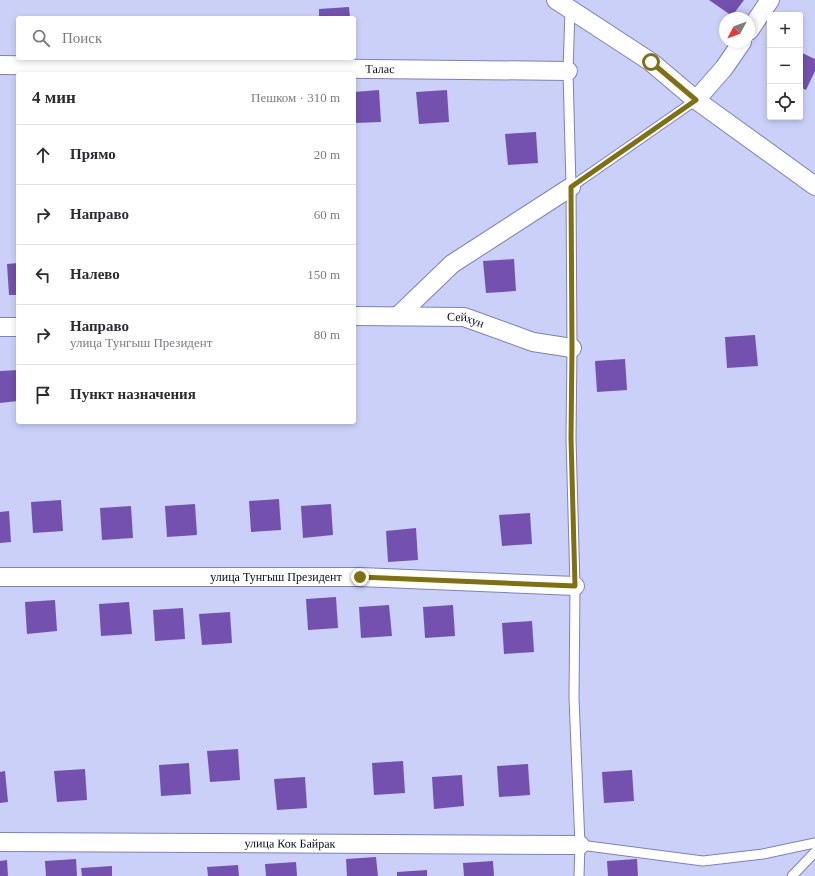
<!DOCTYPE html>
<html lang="ru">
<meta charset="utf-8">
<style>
:root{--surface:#fff;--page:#f7f7f7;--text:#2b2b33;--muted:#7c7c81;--line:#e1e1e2}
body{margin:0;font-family:Georgia,serif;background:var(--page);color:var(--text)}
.controls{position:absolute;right:12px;top:12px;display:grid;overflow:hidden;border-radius:4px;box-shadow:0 2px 6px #0003}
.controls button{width:36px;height:36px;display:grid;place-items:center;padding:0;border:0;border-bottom:1px solid var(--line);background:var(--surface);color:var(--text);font:20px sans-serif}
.compass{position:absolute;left:719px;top:12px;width:36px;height:36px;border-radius:50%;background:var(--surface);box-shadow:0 2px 6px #0003;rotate:229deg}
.stop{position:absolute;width:12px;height:12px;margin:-9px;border:3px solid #807010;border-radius:50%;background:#fff}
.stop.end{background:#807010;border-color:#fff;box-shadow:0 1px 4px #0008}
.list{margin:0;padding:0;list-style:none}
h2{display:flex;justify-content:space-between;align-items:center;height:52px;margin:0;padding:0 16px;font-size:17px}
h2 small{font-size:13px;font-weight:400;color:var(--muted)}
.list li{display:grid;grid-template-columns:26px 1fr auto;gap:12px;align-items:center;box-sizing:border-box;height:60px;padding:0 16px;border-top:1px solid var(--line)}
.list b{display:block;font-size:15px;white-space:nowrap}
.list p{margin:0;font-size:13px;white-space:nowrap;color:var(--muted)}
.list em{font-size:13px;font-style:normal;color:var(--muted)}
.icon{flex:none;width:22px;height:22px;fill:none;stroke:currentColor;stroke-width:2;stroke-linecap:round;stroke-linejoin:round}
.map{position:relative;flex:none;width:815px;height:876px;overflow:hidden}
.search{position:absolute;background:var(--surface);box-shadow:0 2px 6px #0003;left:16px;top:16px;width:340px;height:44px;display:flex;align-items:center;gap:10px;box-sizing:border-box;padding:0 14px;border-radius:4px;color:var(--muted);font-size:15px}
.panel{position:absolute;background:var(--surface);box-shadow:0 2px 6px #0003;left:16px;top:72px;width:340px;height:352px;border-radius:4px}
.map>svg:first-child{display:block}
</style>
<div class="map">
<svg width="815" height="876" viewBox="0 0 815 876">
<rect width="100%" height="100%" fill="#cbd0f8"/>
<g fill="#7451ae">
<polygon points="709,0 744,0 732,16"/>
<polygon points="349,7 350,18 319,18 319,9"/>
<polygon points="800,52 815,59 815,71 806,90 800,87"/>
<polygon points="379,90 381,122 354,123 354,92"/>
<polygon points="447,90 449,122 419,124 416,92"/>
<polygon points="536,132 538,163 508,165 505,134"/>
<polygon points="514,259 516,291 486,293 483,261"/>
<polygon points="18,263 18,295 9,295 7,264"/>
<polygon points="755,335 758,366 727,368 725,337"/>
<polygon points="625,359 627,390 597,392 595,361"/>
<polygon points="18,370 18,401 0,403 0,371"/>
<polygon points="279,499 281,530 251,532 249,501"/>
<polygon points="61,500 63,531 33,533 31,502"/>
<polygon points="195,504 197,535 167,537 165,506"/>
<polygon points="331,504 333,535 303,538 301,506"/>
<polygon points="131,506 133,538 102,540 100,508"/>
<polygon points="9,511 11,542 0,543 0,512"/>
<polygon points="530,513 532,544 502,546 499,515"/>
<polygon points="416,528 418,560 388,562 386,531"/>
<polygon points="336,597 338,628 308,630 306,599"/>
<polygon points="55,600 57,631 27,634 25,602"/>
<polygon points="129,602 132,634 101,636 99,604"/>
<polygon points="389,605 392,636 361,638 359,607"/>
<polygon points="453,605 455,636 425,638 423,607"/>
<polygon points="183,608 185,639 155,641 153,610"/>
<polygon points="230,612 232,643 202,645 199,614"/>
<polygon points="532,621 534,652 504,654 502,623"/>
<polygon points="238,749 240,780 210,782 207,751"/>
<polygon points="403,761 405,793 374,795 372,763"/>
<polygon points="189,763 191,794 161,796 159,765"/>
<polygon points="528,764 530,795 499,797 497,766"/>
<polygon points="85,769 87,800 57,802 54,771"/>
<polygon points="632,770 634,801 604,803 602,772"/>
<polygon points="5,771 8,802 0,803 0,772"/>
<polygon points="462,775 464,806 434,809 432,777"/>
<polygon points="305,777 307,808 277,810 274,779"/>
<polygon points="376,857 378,876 347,876 346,859"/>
<polygon points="76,859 77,876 46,876 45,861"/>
<polygon points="637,859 638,876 608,876 607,861"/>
<polygon points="7,860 8,876 0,876 0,861"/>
<polygon points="493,861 494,876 464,876 463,863"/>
<polygon points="296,862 297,876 266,876 265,864"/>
<polygon points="238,865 239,876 208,876 207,867"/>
<polygon points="112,866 112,876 82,876 81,868"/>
<polygon points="427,870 427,876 397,876 397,872"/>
</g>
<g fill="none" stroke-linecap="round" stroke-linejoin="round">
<defs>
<g id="lane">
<polyline points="570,10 568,71 571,187 572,348 571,438 575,586 574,698 580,845 579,876"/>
<polyline points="571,187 696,100"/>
<polyline points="580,845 703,861 763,854 815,843"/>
<polyline points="792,876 815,852"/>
</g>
<g id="street">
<polyline points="556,0 651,62 696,100 815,186"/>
<polyline points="749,31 770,0"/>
<path id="s1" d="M 0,65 L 568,71"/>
<polyline points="696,100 724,68 742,42"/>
<path id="s2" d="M 354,316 L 464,317 L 533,342 L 572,348"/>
<polyline points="398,316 452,264 571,187"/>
<polyline points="0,327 18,327"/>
<path id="s3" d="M 0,577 L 360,577 L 575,586"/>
<path id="s4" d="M 0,842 L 580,845"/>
</g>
</defs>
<use href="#lane" stroke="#7b81be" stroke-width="11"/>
<use href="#street" stroke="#7b81be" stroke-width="20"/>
<use href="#lane" stroke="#fff" stroke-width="9"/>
<use href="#street" stroke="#fff" stroke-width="18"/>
</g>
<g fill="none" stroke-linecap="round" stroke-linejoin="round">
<polyline stroke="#807010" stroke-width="5" points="360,577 575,586 571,438 572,348 571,187 696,100 651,62"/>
</g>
<g text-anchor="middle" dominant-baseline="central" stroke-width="3" stroke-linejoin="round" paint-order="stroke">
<g font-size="12" fill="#090a20" stroke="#f2f4fa">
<text stroke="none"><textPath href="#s1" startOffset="380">Талас</textPath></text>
<text stroke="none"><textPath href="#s2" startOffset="112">Сейхун</textPath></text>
<text stroke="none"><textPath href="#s3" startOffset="276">улица Тунгыш Президент</textPath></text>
<text stroke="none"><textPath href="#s4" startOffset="290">улица Кок Байрак</textPath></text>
</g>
</g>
</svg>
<div class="controls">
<button>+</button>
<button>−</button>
<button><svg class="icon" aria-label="locate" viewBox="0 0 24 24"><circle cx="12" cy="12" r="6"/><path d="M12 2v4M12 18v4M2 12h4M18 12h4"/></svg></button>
</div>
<svg class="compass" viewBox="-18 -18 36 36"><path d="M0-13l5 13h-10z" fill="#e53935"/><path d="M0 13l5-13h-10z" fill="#7c7c81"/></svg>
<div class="stop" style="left:651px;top:62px"></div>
<div class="stop end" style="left:360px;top:577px"></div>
<div class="search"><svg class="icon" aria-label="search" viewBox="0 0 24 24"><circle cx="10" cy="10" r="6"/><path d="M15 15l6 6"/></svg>Поиск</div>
<section class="panel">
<h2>4 мин<small>Пешком · 310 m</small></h2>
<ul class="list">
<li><svg class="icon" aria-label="ahead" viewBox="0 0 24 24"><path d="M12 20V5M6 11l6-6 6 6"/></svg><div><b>Прямо</b></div><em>20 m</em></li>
<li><svg class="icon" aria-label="right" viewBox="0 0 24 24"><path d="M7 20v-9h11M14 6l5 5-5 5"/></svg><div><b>Направо</b></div><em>60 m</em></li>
<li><svg class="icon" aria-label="left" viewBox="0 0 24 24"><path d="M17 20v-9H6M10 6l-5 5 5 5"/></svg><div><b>Налево</b></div><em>150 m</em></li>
<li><svg class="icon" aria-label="right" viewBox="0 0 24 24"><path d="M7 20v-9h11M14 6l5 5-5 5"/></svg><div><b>Направо</b><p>улица Тунгыш Президент</p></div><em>80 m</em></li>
<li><svg class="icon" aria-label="arrive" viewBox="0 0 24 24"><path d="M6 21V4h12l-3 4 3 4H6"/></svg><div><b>Пункт назначения</b></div></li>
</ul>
</section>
</div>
